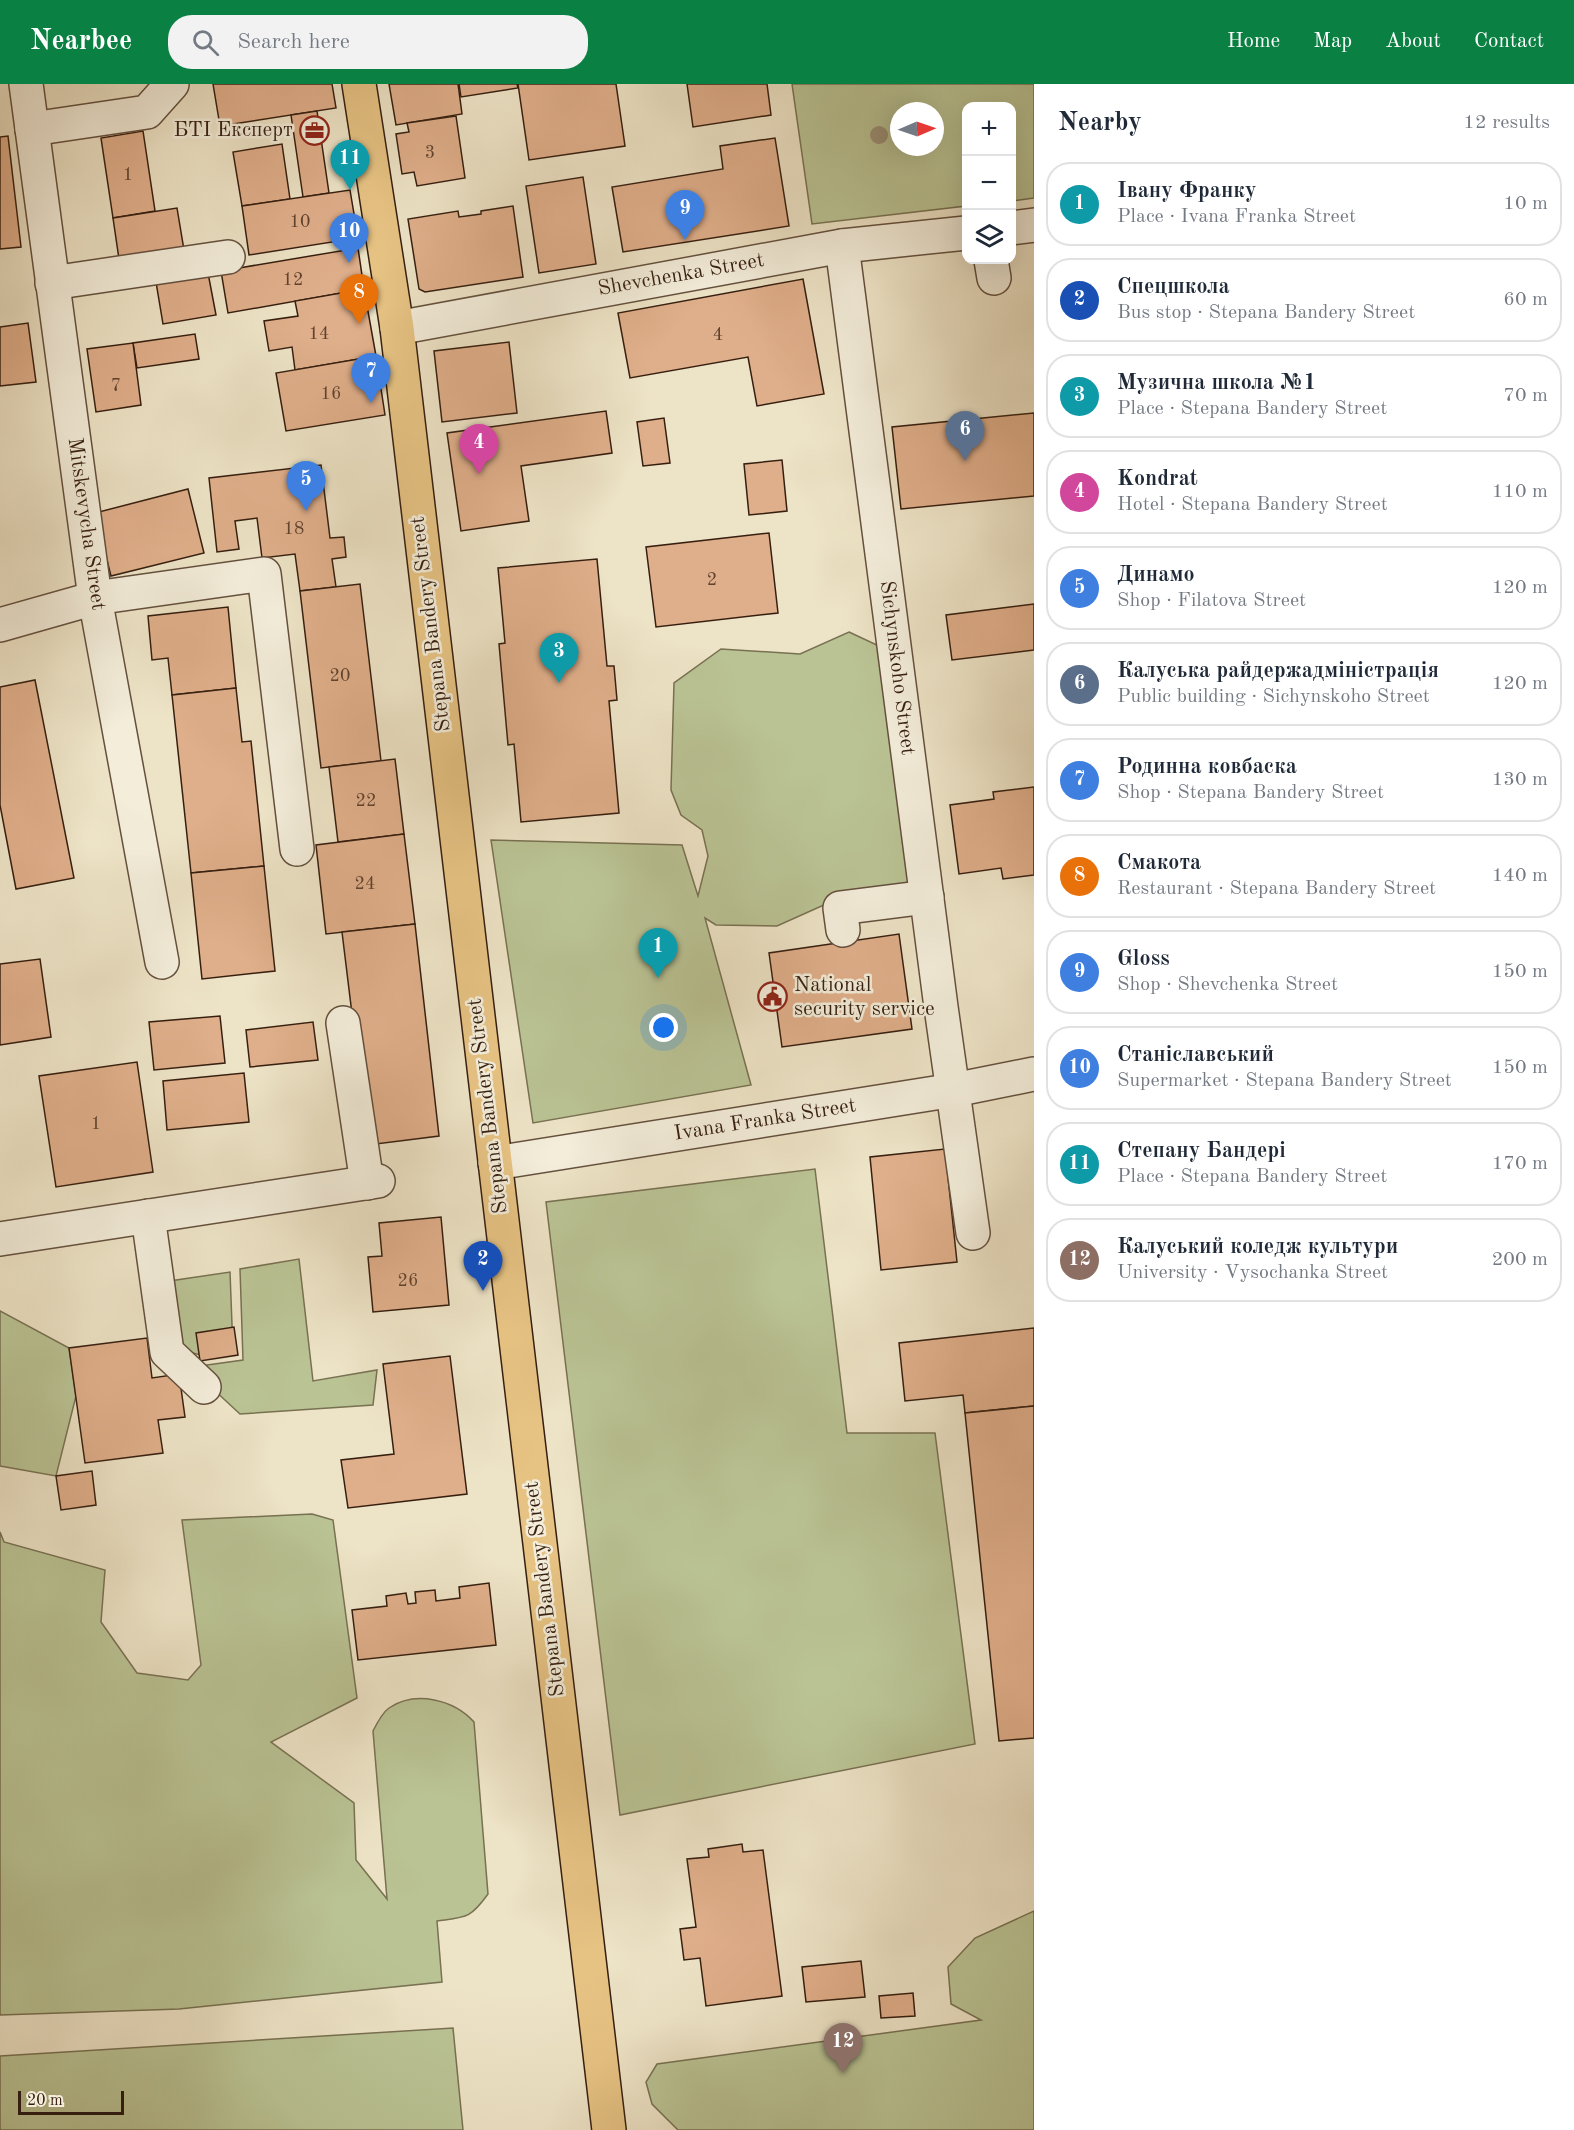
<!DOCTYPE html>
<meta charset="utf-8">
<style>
:root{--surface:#fff;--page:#f2f2f3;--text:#1f2937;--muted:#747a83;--line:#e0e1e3;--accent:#0b8043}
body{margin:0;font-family:"Old Standard TT",serif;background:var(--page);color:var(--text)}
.controls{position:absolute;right:18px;top:18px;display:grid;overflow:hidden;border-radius:12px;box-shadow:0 6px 24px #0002}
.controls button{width:54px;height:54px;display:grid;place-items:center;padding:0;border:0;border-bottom:2px solid var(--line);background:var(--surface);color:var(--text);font:30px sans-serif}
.compass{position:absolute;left:890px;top:18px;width:54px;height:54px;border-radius:50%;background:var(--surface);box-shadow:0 6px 24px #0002;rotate:88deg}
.scale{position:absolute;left:18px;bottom:15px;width:106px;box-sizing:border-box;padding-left:6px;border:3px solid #361f10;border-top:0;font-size:16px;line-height:21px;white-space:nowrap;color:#361f10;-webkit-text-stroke:4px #f3edda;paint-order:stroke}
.you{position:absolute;left:664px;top:944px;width:21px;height:21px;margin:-15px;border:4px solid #fff;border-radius:50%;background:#1a73e8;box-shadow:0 0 0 9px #1a73e833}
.badge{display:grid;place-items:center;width:39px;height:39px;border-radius:50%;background:var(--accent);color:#fff;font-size:20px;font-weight:700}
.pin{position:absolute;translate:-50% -50px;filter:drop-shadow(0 2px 3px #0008)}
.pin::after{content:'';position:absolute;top:32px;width:21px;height:18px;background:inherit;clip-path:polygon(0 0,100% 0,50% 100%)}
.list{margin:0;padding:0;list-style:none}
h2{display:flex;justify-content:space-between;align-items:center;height:78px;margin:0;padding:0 24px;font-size:26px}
h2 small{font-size:20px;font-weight:400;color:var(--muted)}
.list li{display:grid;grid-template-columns:39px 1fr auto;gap:18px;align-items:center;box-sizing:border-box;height:84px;margin:0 12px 12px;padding:0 12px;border:2px solid var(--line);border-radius:24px}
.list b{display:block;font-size:22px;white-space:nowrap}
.list p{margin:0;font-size:20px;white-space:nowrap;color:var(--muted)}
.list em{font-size:20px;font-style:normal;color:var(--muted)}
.icon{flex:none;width:33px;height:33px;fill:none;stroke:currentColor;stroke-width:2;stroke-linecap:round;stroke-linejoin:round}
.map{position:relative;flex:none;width:1034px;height:2046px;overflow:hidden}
header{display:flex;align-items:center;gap:36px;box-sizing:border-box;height:84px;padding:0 30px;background:var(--accent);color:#fff}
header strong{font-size:28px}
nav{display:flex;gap:33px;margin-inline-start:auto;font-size:21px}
.search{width:420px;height:54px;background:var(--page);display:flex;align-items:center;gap:15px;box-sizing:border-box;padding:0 21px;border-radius:24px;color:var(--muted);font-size:22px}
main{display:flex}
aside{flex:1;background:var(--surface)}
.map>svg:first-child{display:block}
</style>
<header>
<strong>Nearbee</strong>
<div class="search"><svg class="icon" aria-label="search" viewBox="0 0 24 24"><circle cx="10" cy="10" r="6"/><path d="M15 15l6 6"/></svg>Search here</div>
<nav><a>Home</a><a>Map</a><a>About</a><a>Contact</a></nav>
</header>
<main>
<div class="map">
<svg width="1034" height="2046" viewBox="0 0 1034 2046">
<rect width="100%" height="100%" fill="#ede3c6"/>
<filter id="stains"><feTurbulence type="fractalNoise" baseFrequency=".00333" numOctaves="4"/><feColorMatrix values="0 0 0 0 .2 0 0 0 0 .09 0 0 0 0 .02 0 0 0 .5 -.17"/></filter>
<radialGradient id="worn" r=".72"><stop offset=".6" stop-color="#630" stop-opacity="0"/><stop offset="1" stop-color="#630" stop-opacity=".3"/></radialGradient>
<g fill="#bac394" stroke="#787152" stroke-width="1.5" fill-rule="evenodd">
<path d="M 792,0 L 1034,0 L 1034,114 L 1012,117 L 1011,22 L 966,22 L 966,122 L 812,140 ZM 899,27 L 935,27 L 935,63 L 899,63 Z"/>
<polygon points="849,548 879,562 916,804 826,820 777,842 716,841 705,834 751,1001 533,1039 491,756 682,761 698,812 708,772 702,746 681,731 671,706 674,599 721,565 800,570"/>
<polygon points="815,1085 847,1349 935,1349 975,1660 620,1731 546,1118"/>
<polygon points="299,1175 313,1297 377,1286 373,1321 240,1330 184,1278 200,1282 243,1276 240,1185"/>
<polygon points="230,1188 233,1267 201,1271 172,1264 163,1198"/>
<polygon points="0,1227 69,1264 76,1312 56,1392 0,1382"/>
<path d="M 312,1430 L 333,1436 L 357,1614 L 271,1658 L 354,1719 L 356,1776 L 387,1815 L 373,1647 C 377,1639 382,1629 389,1624 C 416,1606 454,1616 474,1638 L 488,1810 C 470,1835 466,1833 437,1837 L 442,1898 L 179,1925 L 0,1931 L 0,1448 L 4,1458 L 105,1486 L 101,1538 L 137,1589 L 188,1596 L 201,1581 L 182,1436 Z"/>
<polygon points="1034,1827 1034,2046 678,2046 652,2020 646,1998 657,1980 981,1936 951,1920 948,1883 975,1854"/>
<polygon points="453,1944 463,2046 0,2046 0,1972"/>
</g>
<g fill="#dfae8a" stroke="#361f10" stroke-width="1.5">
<polygon points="213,0 332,0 336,24 220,42"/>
<polygon points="389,0 458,0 462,30 396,41"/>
<polygon points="459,0 517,0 518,4 461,13"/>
<polygon points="518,0 616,0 625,62 529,76"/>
<polygon points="687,0 767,0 771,31 693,43"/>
<polygon points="317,27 329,109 303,113 291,31"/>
<polygon points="456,32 465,94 417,102 414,88 402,90 396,50 409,48 407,39"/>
<polygon points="143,47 155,127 113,134 101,54"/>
<polygon points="8,52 21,163 0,165 0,53"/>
<polygon points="775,54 789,142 623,168 612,103 723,85 720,62"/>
<polygon points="282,60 290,115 242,122 233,68"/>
<polygon points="583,93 596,180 539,189 526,102"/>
<polygon points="350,106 358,154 249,171 242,122"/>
<polygon points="513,122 523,193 425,208 419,205 408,135 458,127 459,133 481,130 481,127"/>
<polygon points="177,124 185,172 120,182 113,134"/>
<polygon points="358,164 364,205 228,229 221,187"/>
<polygon points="208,189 216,231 163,240 156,198"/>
<polygon points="803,195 824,310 757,322 748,273 630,294 618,229"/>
<polygon points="364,205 376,272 295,286 292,263 269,267 264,237 298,232 295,217"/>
<polygon points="28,239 36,298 0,302 0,243"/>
<polygon points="195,250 199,275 137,284 133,259"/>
<polygon points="509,258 517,329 442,338 434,267"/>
<polygon points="133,259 141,321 96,328 87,265"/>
<polygon points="376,272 385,331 286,347 276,289"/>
<polygon points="606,327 612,369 521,382 529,437 461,447 447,349"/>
<polygon points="1034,329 1034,412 901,425 892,343"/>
<polygon points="664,334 670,379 643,382 637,338"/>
<polygon points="782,376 787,427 749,431 744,380"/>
<polygon points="321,381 330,454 344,453 346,473 332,475 336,503 300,507 295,470 262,474 257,434 235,437 239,465 217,468 209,394"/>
<polygon points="188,405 204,469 111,492 95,429"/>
<polygon points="769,449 778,529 656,543 646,463"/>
<polygon points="597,475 607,582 614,582 617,616 609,617 619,729 521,738 514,660 508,661 499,560 505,559 498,484"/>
<polygon points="360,500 381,677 321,684 300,507"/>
<polygon points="1034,520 1034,566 952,576 946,531"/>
<polygon points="228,523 236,604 172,611 168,574 152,576 148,532"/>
<polygon points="35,596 74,794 16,805 0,721 0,603"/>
<polygon points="236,604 242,658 251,657 264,782 191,789 172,611"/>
<polygon points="395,675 404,750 338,758 329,683"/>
<polygon points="1034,703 1034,791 1003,795 1001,784 959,790 950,721 994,715 993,708"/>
<polygon points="404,750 415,840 326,850 316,761"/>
<polygon points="264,782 275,887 202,895 191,789"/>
<polygon points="415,840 439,1052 368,1061 342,848"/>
<polygon points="899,850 912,945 782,963 769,869"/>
<polygon points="40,875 51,953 0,961 0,880"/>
<polygon points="220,932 225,979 154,986 149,938"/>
<polygon points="313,938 318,976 250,983 246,946"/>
<polygon points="137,978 153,1088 56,1103 39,992"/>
<polygon points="244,989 249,1038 167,1046 163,997"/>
<polygon points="945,1065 957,1178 881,1186 870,1073"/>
<polygon points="441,1133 449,1221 373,1228 368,1173 382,1172 379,1139"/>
<polygon points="234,1243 238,1271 200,1277 196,1249"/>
<polygon points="1034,1244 1034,1322 965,1329 963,1311 905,1317 899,1259"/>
<polygon points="147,1254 152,1294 179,1290 185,1333 158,1336 163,1369 85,1379 69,1264"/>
<polygon points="450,1272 467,1410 348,1424 341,1376 394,1370 383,1280"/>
<polygon points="1034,1322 1034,1654 999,1657 965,1329"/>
<polygon points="92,1387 96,1421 61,1426 56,1392"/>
<polygon points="489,1499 496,1561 358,1576 352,1526 387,1522 386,1512 406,1509 408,1520 416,1519 415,1508 435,1506 436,1517 460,1514 459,1503"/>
<polygon points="742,1760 743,1768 763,1766 782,1912 706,1922 700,1874 684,1876 680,1845 696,1843 687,1775 709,1773 708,1765"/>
<polygon points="861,1877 865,1913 806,1918 802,1883"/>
<polygon points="913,1909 915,1932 881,1934 879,1912"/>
</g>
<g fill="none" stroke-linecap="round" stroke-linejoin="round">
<defs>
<g id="minor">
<polyline points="26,0 95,514 162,878"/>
<polyline points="32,45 147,28 172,0"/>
<polyline points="1011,144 1034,141"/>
<polyline points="842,162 941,923 973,1149"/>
<polyline points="991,176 994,194"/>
<polyline points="52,199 228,173"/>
<polyline points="397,244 842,162 966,149"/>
<polyline points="0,541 95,514 264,490 297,765"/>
<polyline points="843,846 840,824 927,813"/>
<polyline points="343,939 367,1099"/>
<polyline points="495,1079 954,1006 1034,990"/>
<polyline points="148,1132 167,1268 204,1303"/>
<polyline points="0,1155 378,1097"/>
</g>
<polyline id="major" points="359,0 397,244 609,2046"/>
</defs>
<use href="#minor" stroke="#64503e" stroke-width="36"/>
<use href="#major" stroke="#361f10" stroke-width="36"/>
<use href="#minor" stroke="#f3edda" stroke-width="33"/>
<use href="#major" stroke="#e6c283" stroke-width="33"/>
</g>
<circle fill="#9e9278" cx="879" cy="51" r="9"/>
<defs>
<symbol id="office-ring" viewBox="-11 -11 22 22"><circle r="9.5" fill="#f3edda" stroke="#8f2418" stroke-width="1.5"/><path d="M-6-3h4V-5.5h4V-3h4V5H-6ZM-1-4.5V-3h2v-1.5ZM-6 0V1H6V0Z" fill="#8f2418"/></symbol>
<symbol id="civic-ring" viewBox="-11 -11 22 22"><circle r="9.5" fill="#f3edda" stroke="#8f2418" stroke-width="1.5"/><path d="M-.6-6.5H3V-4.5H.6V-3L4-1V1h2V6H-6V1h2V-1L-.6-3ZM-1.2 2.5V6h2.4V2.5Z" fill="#8f2418"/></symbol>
</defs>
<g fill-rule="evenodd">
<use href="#office-ring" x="298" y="30" width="33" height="33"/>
<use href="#civic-ring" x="756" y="896" width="33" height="33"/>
</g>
<g text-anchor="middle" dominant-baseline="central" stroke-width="5" stroke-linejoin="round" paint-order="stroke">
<g font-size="18" fill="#60432e">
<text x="430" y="69">3</text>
<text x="128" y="91">1</text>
<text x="300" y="138">10</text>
<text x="293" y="196">12</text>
<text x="319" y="250">14</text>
<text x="718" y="251">4</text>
<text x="116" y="302">7</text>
<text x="331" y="310">16</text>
<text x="294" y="445">18</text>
<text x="712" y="496">2</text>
<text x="340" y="592">20</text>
<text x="366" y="717">22</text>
<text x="365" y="800">24</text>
<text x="96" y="1040">1</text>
<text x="408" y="1197">26</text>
</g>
<g font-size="21" fill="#361f10" stroke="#f3edda" text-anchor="end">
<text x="293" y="46">БТІ Експерт</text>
<text x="794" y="901" text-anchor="start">National<tspan x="794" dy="24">security service</tspan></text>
</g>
<g font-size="21" fill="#361f10" stroke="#f3edda">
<text transform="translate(681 191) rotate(-10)">Shevchenka Street</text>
<text transform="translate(86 440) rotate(82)">Mitskevycha Street</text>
<text transform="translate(431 540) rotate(-97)">Stepana Bandery Street</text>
<text transform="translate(897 584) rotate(83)">Sichynskoho Street</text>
<text transform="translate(488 1022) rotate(-97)">Stepana Bandery Street</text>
<text transform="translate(765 1036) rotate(-9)">Ivana Franka Street</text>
<text transform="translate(545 1505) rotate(-97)">Stepana Bandery Street</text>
</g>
</g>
<rect width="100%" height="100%" filter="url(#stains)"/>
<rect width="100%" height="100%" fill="url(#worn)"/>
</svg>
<div class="controls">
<button>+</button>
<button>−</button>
<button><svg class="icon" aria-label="layers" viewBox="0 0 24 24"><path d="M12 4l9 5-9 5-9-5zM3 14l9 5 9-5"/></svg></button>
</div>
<svg class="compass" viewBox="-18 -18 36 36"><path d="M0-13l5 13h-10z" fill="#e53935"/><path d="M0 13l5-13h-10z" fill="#747a83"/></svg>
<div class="scale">20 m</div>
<div class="you"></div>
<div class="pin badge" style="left:658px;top:894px;background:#0f9aa8">1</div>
<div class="pin badge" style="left:483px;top:1207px;background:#1a4fb4">2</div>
<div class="pin badge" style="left:559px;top:599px;background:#0f9aa8">3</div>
<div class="pin badge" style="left:479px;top:390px;background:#d1479c">4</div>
<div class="pin badge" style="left:306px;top:427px;background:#3f7fe0">5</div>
<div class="pin badge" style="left:965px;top:377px;background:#5c6f8a">6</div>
<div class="pin badge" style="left:371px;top:319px;background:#3f7fe0">7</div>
<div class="pin badge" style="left:359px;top:240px;background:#e8710a">8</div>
<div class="pin badge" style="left:685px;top:156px;background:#3f7fe0">9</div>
<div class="pin badge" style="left:349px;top:179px;background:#3f7fe0">10</div>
<div class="pin badge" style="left:350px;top:106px;background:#0f9aa8">11</div>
<div class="pin badge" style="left:843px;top:1989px;background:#8d6e63">12</div>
</div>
<aside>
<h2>Nearby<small>12 results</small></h2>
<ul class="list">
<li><span class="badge" style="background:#0f9aa8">1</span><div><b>Івану Франку</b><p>Place · Ivana Franka Street</p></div><em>10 m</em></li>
<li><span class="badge" style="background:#1a4fb4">2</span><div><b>Спецшкола</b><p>Bus stop · Stepana Bandery Street</p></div><em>60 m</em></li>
<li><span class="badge" style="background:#0f9aa8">3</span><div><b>Музична школа №1</b><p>Place · Stepana Bandery Street</p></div><em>70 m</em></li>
<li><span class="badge" style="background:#d1479c">4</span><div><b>Kondrat</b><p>Hotel · Stepana Bandery Street</p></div><em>110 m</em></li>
<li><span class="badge" style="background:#3f7fe0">5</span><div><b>Динамо</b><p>Shop · Filatova Street</p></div><em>120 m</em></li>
<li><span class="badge" style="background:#5c6f8a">6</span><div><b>Калуська райдержадміністрація</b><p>Public building · Sichynskoho Street</p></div><em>120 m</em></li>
<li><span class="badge" style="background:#3f7fe0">7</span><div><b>Родинна ковбаска</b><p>Shop · Stepana Bandery Street</p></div><em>130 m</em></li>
<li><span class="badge" style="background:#e8710a">8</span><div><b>Смакота</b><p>Restaurant · Stepana Bandery Street</p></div><em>140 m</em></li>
<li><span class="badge" style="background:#3f7fe0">9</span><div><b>Gloss</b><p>Shop · Shevchenka Street</p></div><em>150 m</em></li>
<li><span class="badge" style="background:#3f7fe0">10</span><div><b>Станіславський</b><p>Supermarket · Stepana Bandery Street</p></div><em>150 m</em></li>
<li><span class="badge" style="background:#0f9aa8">11</span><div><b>Степану Бандері</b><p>Place · Stepana Bandery Street</p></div><em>170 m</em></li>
<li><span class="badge" style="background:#8d6e63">12</span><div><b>Калуський коледж культури</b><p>University · Vysochanka Street</p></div><em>200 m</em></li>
</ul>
</aside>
</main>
